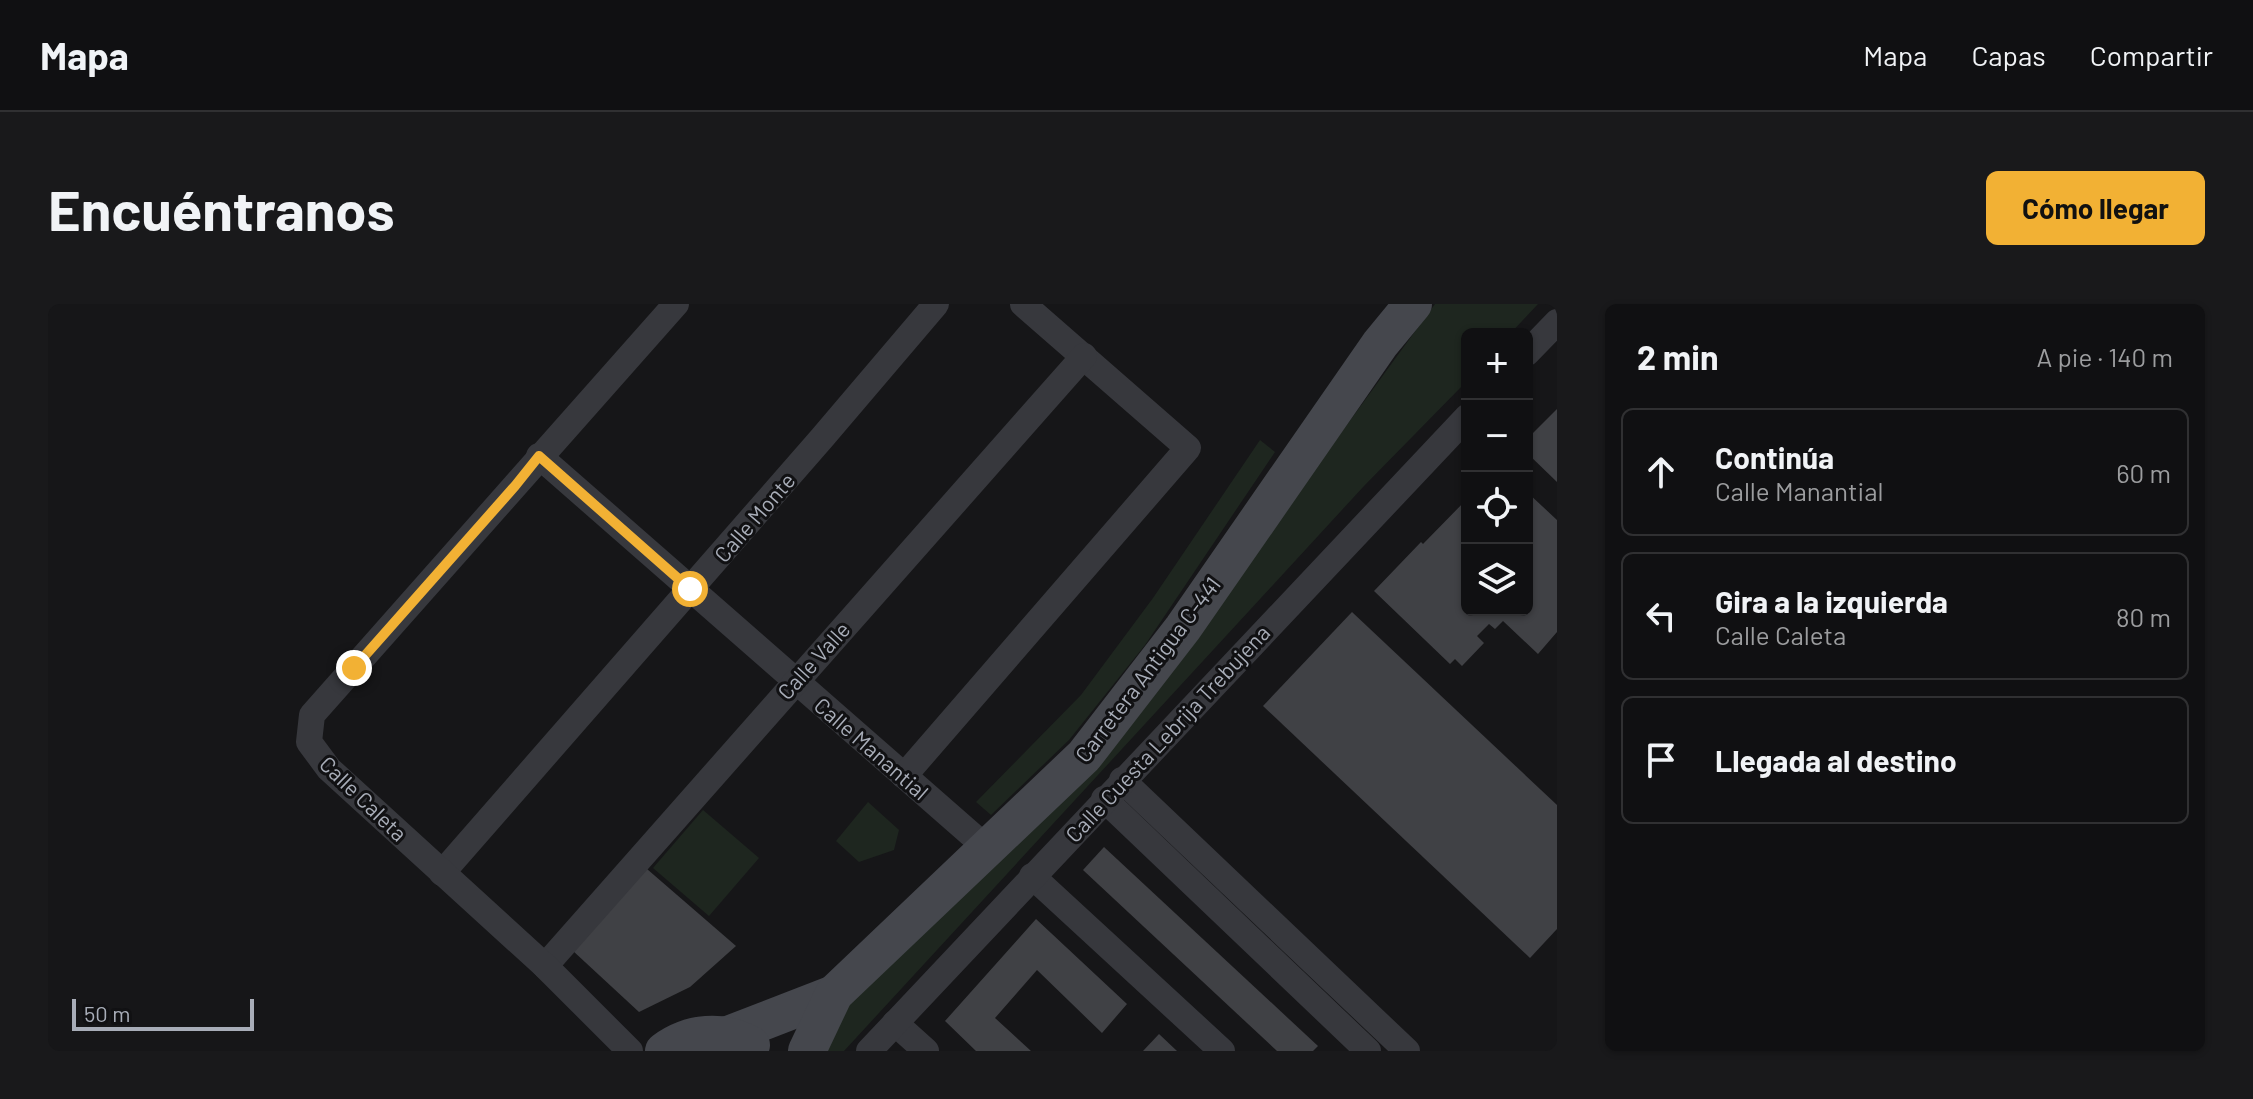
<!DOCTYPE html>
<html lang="es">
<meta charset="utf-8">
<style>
:root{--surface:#101012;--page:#19191b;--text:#f1f3f6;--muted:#9c9d9f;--line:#303032;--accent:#f2b134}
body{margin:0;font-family:Barlow,sans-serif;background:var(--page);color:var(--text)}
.controls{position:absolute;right:24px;top:24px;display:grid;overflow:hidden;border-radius:12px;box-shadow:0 2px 6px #0004}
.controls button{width:72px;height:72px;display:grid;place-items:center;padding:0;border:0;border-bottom:2px solid var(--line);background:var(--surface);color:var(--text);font:40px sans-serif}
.scale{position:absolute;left:24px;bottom:20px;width:182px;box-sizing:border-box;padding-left:8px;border:4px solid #a8adb8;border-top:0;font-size:22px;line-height:28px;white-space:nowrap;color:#a8adb8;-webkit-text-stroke:6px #111113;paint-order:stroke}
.stop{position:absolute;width:24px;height:24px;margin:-18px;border:6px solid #f2b134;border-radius:50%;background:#fff}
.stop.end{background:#f2b134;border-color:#fff;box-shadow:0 2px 8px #0008}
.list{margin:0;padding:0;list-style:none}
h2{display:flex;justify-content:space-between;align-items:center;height:104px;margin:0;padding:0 32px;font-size:34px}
h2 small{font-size:26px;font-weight:400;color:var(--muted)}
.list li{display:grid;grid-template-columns:52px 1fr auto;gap:24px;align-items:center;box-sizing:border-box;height:128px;margin:0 16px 16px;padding:0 16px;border:2px solid var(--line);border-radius:12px}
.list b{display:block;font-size:30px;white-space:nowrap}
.list p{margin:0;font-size:26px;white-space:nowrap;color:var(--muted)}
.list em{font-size:26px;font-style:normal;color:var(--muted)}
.icon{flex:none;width:44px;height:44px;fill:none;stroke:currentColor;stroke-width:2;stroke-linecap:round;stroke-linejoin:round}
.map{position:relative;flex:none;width:1509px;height:747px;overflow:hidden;border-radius:12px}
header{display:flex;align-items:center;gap:48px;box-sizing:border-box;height:112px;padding:0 40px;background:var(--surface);border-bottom:2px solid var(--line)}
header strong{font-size:38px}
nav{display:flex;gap:44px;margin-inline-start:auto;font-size:28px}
.intro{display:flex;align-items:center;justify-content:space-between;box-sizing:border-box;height:192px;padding:0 48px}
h1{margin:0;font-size:56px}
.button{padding:20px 36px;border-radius:12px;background:var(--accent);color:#111;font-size:28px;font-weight:700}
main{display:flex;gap:48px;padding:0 48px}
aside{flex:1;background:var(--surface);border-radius:12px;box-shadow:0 2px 6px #0004}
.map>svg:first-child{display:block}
</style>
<header>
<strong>Mapa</strong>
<nav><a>Mapa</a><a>Capas</a><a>Compartir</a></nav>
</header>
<div class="intro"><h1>Encuéntranos</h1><a class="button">Cómo llegar</a></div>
<main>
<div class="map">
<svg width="1509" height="747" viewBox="0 0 1509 747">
<rect width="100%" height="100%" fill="#161618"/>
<g fill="#1e261f">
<polygon points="1387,0 1490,0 1462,30 1419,30 1419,77 1316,182 796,747 777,747 790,710 1137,343"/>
<polygon points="1212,136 1227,148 1097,341 1021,436 943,511 928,498 1033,391 1105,294"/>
<polygon points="820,498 851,526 846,546 811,558 788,537"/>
<polygon points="655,506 711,554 661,612 605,564"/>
</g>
<g fill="#404145">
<polygon points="1509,105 1509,178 1479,149 1479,135"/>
<polygon points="1479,188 1509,216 1509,328 1490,350 1455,317 1447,325 1441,320 1429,332 1436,339 1414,362 1407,355 1402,360 1326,287 1373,238 1375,240 1419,195 1419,306 1479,306"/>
<polygon points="1304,308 1509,501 1509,625 1482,654 1215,402"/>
<polygon points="1056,543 1270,742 1265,747 1229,747 1035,566"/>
<polygon points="599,565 688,642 642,683 591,708 524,646"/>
<polygon points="988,615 1079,700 1054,729 989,666 947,714 983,747 928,747 897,717"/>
<polygon points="1111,730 1129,747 1095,747"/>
</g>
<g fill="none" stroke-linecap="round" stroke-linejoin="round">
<g stroke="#37383d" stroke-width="26">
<polyline points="1479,49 1509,18"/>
<polyline points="491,152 941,546"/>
<polyline points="856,472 1140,144 975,0"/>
<polyline points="1074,476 1359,747"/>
<polyline points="1056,495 1320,747"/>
<polyline points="394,569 774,134 888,0"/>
<polyline points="984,572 1174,747"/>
<polyline points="497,662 1036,52"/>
<polyline points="847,719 878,747"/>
<polyline points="582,747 497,662 281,465 261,438 264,411 628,0"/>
<polyline points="821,747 1419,113"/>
</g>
<g stroke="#45474d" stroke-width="38">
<polyline points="680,731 786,690"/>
<path d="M 616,747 C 642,728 674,725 703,741"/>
<polyline points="759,747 786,690 1036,452 1135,324 1332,40 1365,0"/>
</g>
</g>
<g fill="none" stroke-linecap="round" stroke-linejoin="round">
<polyline stroke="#f2b134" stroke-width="10" points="306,364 467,182 491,152 642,285"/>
</g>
<g text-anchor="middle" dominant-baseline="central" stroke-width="6" stroke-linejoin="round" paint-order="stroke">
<g font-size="22" fill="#a8adb8" stroke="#111113">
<text transform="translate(706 213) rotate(-49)">Calle Monte</text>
<text transform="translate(765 356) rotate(-48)">Calle Valle</text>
<text transform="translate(1099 365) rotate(-53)">Carretera Antigua C-441</text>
<text transform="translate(1119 429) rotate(-47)">Calle Cuesta Lebrija Trebujena</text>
<text transform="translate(824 444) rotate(41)">Calle Manantial</text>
<text transform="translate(316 494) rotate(44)">Calle Caleta</text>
</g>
</g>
</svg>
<div class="controls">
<button>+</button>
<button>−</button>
<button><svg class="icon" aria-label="locate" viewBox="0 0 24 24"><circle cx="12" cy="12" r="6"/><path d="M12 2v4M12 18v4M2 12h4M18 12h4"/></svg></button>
<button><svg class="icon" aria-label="layers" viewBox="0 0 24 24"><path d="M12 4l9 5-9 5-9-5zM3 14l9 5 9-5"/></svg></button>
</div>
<div class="scale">50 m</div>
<div class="stop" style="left:642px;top:285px"></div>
<div class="stop end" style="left:306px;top:364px"></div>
</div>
<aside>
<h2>2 min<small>A pie · 140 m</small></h2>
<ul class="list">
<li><svg class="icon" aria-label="ahead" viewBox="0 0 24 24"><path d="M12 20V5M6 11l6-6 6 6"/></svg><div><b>Continúa</b><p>Calle Manantial</p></div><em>60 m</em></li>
<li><svg class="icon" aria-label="left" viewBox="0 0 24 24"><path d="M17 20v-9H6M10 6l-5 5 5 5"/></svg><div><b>Gira a la izquierda</b><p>Calle Caleta</p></div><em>80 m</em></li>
<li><svg class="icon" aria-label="arrive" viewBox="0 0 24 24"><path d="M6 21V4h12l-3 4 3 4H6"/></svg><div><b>Llegada al destino</b></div></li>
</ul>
</aside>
</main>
